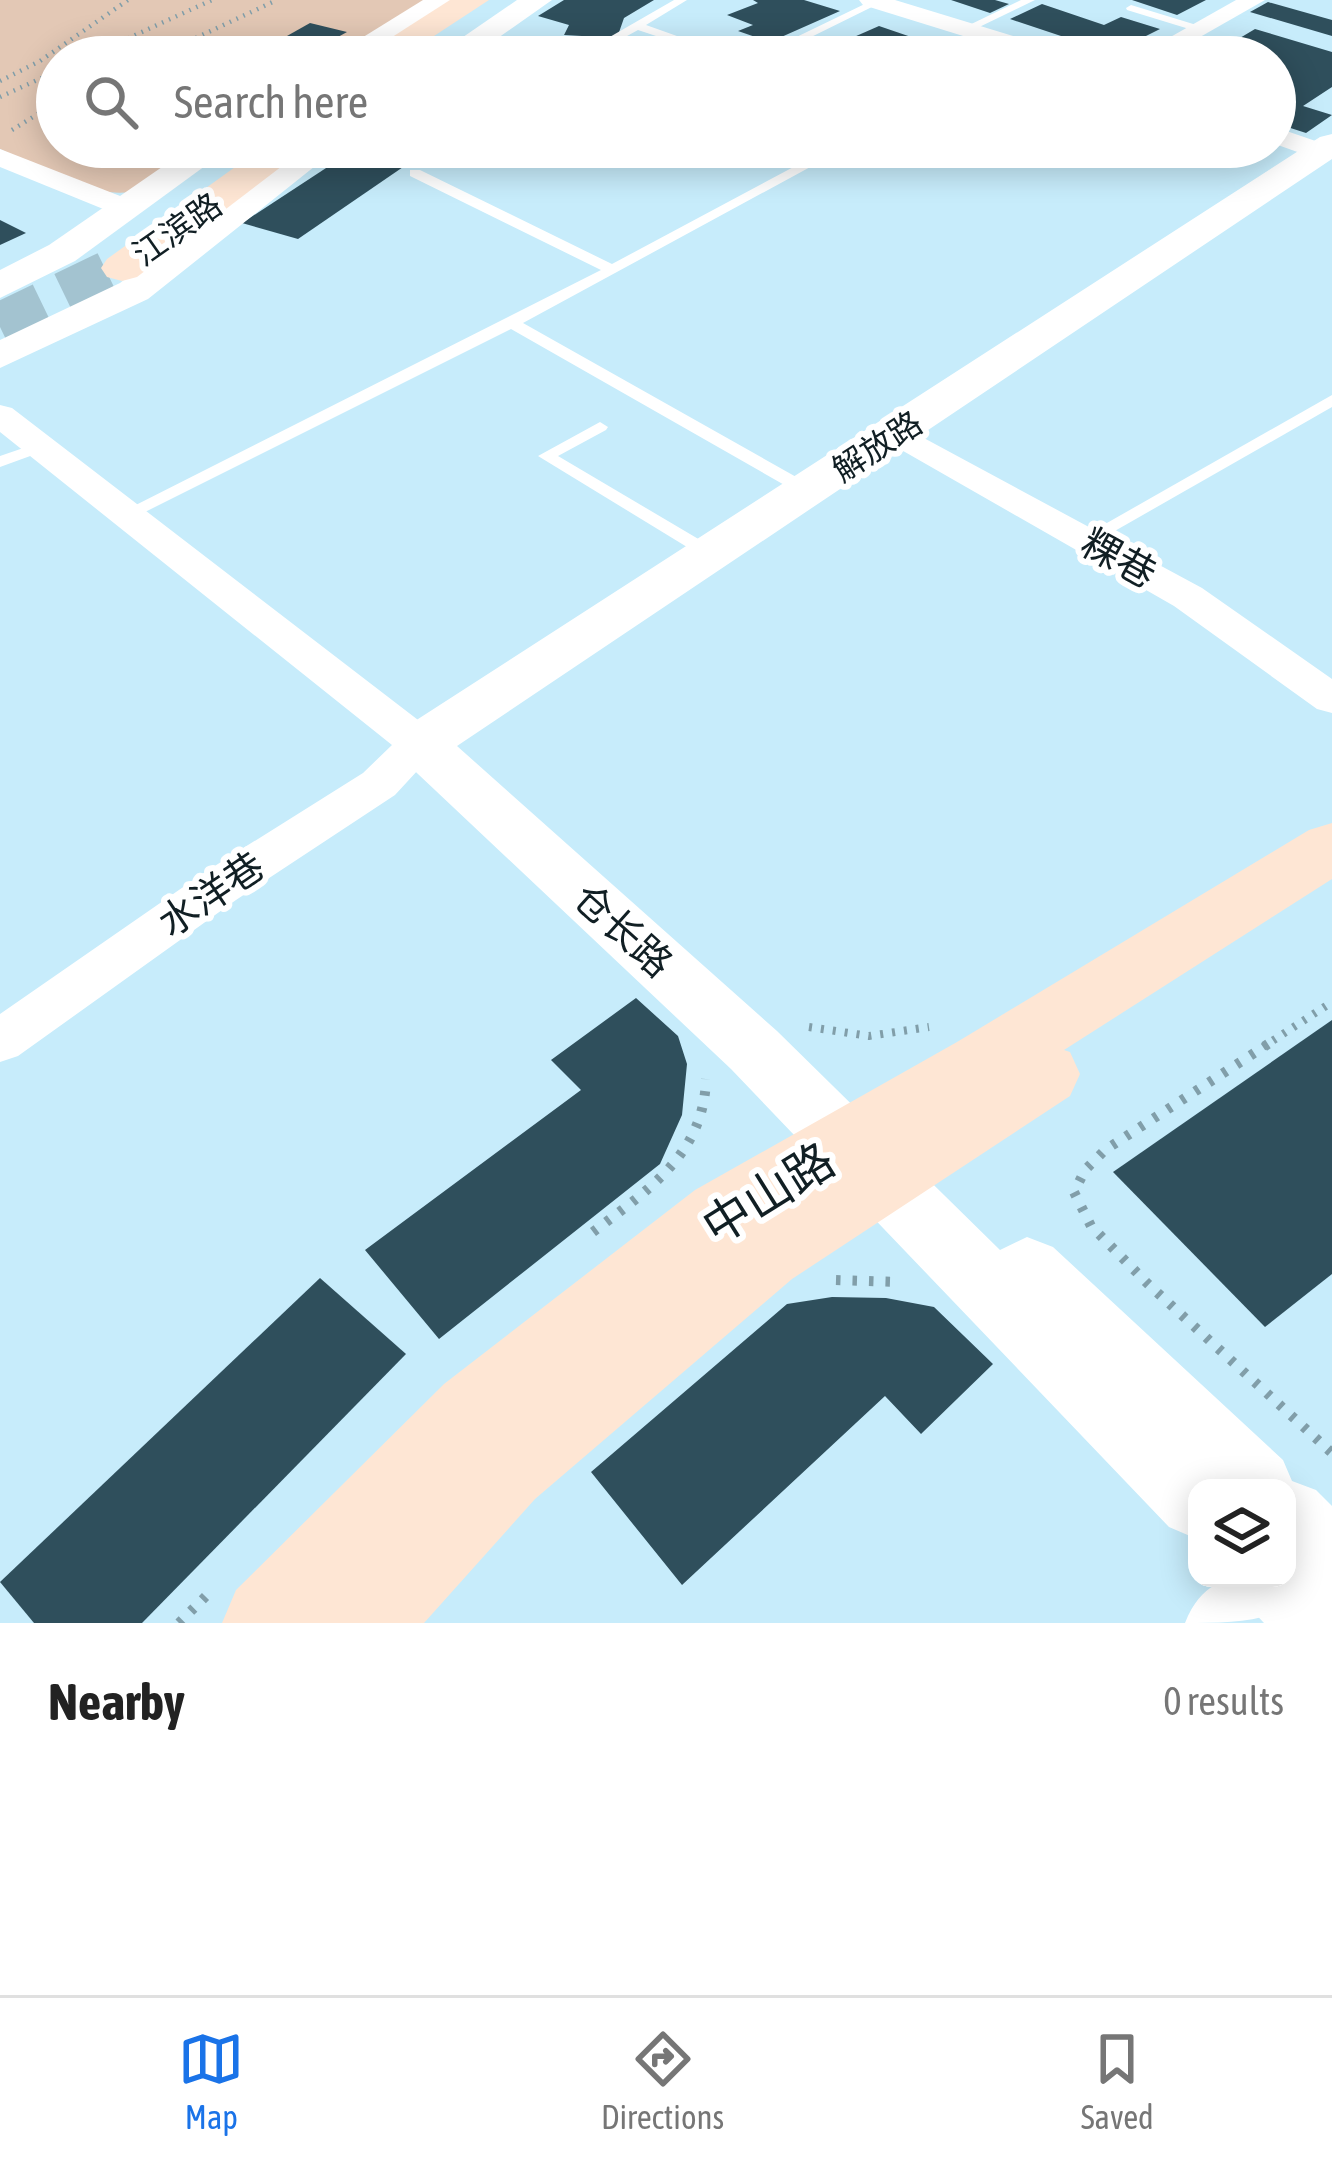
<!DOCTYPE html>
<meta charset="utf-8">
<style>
:root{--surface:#fff;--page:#f6f6f6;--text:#222;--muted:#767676;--line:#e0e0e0;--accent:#1a73e8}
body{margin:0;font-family:"Asap Condensed","Noto Sans SC",sans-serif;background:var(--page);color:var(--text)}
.controls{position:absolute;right:36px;bottom:36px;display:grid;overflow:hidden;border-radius:24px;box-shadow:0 6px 30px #0003}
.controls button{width:108px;height:108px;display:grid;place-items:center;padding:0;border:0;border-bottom:3px solid var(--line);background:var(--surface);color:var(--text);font:60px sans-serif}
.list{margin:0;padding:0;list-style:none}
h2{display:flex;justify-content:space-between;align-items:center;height:156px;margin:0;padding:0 48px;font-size:51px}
h2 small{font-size:39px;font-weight:400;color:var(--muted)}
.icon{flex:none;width:66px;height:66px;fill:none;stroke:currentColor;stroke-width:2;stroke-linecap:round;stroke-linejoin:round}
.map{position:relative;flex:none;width:1332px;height:1623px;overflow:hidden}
.search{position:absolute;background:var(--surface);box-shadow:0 6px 30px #0003;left:36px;right:36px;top:36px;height:132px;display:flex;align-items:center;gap:30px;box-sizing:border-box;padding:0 42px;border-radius:66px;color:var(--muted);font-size:45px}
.sheet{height:372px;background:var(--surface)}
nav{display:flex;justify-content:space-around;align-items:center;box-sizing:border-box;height:168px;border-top:3px solid var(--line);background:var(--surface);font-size:33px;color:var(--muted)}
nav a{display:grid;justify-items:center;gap:6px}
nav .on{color:var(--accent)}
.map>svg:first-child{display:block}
</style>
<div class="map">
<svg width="1332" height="1623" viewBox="0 0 1332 1623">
<rect width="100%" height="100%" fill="#c7ecfb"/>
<path fill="#e3c8b5" d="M 0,0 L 439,0 L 342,57 L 57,57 L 57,147 L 208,147 C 189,160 166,182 144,189 C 95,204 44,169 0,149 Z"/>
<g fill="#2f4f5c">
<polygon points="564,0 654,0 624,18 617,38 564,35 569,25 538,16"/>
<polygon points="753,0 804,0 840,11 770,42 738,31 753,25 727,15 758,3"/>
<polygon points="951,0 995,0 1009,4 990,13"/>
<polygon points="1132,0 1206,0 1177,15"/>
<polygon points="1268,2 1332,20 1332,36 1250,12"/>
<polygon points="1042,4 1104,25 1121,17 1160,29 1132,43 1091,46 1010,19"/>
<polygon points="310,23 347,32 309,53 271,45"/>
<polygon points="879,26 917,39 876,57 813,55"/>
<polygon points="1255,29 1332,52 1332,87 1303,106 1332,115 1306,133 1275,123 1280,112 1275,110 1275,57 1208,57"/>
<polygon points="499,41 551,52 544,57 474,57"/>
<polygon points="352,151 406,165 298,239 242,223"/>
<polygon points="0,220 26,233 0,245"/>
<polygon points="636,998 678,1036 687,1064 682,1115 660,1164 439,1339 365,1250 581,1090 551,1060"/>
<polygon points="1332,1020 1332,1274 1265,1327 1113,1172"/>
<polygon points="320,1278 406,1354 142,1623 34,1623 0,1582"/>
<polygon points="832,1297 886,1298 934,1307 993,1364 921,1434 885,1396 682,1585 591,1472 787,1304"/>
</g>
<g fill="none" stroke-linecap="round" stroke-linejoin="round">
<polyline stroke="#a3c3d0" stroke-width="48" stroke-dasharray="48 24" stroke-linecap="butt" points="0,327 122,268"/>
<g stroke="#819ea9" stroke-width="4.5" stroke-dasharray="1.5 6" stroke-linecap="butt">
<polyline points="87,57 212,0"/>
<polyline points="155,57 277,0"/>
<polyline points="0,81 40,61 128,0"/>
<polyline points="0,97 57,71"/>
<polyline points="12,130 57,102"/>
</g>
<g stroke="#819ea9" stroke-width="8" stroke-dasharray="3 9" stroke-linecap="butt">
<polyline points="809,1027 869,1036 929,1027"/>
<polyline points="1263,1047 1332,1002"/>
</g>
<g stroke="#819ea9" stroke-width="10" stroke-dasharray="4.5 12" stroke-linecap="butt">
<polyline points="1268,1044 1105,1150 1085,1170 1074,1192 1091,1226 1148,1284 1332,1453"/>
<path d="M 593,1232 C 648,1190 704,1154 706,1079"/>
<polyline points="836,1280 899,1282"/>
<polyline points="179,1623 207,1595"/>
</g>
<g fill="#fff" fill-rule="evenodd">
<polygon points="674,0 687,0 646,25 736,57 719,57 638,30 589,57 575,57"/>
<polygon points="873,0 882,2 797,44 818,57 803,57 782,44"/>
<polygon points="1021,0 1035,0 971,31 961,29"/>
<polygon points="1131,5 1203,27 1205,29 1199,32 1127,10 1126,8"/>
<polygon points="831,147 847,147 523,323 814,487 814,495 802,495 511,329 133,518 127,519 118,514 601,270 410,176 410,170 420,170 612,264"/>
<polygon points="1332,395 1332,407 1092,544 1080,544 1077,540"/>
<polygon points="600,422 608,427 606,430 558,456 717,550 717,558 705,558 538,456"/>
<polygon points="38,443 44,445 44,451 0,467 0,456"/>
</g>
<g fill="#fff" fill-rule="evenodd">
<polygon points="859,0 895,0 1066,52 1069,57 1031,57 863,5"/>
<polygon points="1236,0 1265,0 1165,57 1135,57"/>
<polygon points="1275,127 1330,146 1332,154 1320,160 1275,144"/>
<polygon points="0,149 138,203 142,209 128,218 118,215 0,167"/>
<polygon points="0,405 12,408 435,733 442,744 395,795 236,900 18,1056 0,1062 0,1014 202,874 363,773 392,745 0,432"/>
<polygon points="896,423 1202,588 1332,679 1332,713 1317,709 1174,606 884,440 879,433 884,426"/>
<path d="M 1287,1547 L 1305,1555 L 1315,1578 C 1290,1623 1239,1623 1185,1623 C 1206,1571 1238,1578 1287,1578 Z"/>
</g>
<g fill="#fff" fill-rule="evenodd">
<polygon points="423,0 459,0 369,57 331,57"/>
<polygon points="517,0 552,0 471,57 434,57"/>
<polygon points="1332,134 1332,159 457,746 777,1031 1000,1250 1027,1237 1053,1247 1283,1460 1292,1481 1316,1490 1332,1506 1332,1623 1264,1623 1249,1607 1236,1578 1287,1578 1287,1488 1197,1488 1197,1539 1169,1527 731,1069 401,758 393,744 401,730 1320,137"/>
<polygon points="191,147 231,147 75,261 0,298 0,270 49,245"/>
<polygon points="300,147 339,147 148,299 0,368 0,340 120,283"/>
</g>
<g fill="#fee6d4" fill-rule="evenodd">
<polygon points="450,0 489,0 402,57 361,57"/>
<polygon points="263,147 307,147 137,277 122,281 107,277 101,268 107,259"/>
<polygon points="1332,823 1332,879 1064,1050 1070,1052 1080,1074 1070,1096 792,1279 535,1499 424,1623 222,1623 236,1590 444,1384 695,1190 957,1042 1309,830"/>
</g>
</g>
<g text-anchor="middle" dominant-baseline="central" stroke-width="12" stroke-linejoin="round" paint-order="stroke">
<g font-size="33" fill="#111f24" stroke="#fff">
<text transform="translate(177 229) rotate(-35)">江滨路</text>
<text transform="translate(877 446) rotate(-33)">解放路</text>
</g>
<g font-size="39" fill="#111f24" stroke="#fff">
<text transform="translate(1119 558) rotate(29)">粿巷</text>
<text transform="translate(211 894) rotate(-34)">水洋巷</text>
<text transform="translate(623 930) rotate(42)">仓长路</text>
</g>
<g font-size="48" fill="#111f24" stroke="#fff">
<text transform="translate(768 1193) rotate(-32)">中山路</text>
</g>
</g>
</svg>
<div class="controls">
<button><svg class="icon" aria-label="layers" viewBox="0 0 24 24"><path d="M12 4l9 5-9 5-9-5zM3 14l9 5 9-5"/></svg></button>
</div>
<div class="search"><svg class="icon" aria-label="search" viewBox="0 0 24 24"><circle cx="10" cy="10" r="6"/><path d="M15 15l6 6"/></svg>Search here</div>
</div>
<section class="sheet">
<h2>Nearby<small>0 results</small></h2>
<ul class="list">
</ul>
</section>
<nav>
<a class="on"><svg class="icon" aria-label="map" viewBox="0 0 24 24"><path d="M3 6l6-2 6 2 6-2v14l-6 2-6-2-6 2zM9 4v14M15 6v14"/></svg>Map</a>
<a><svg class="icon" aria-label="directions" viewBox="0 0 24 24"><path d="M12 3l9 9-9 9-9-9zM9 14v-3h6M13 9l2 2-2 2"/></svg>Directions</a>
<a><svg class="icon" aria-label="saved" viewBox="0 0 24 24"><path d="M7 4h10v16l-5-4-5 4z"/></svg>Saved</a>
</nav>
